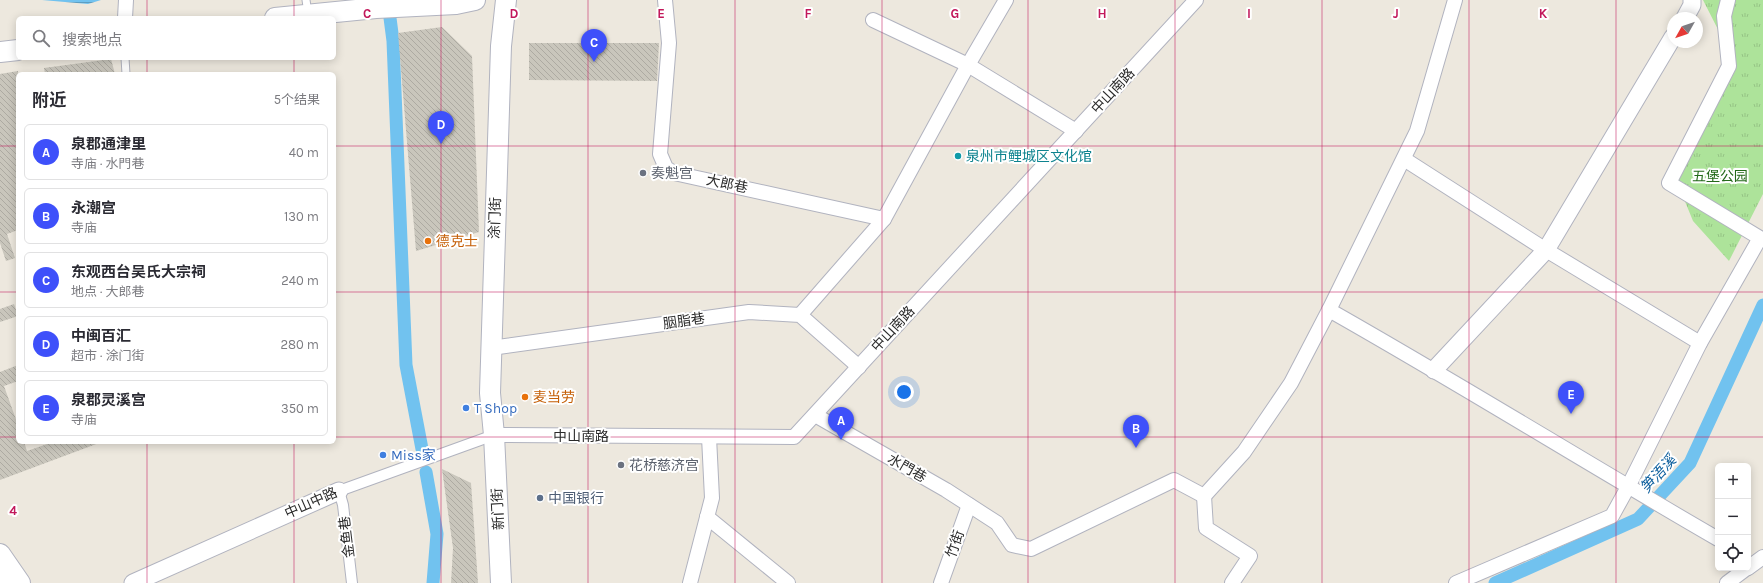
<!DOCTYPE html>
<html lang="zh">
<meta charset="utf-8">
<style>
:root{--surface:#fff;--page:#f2f2f3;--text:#2b2b33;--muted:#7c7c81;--line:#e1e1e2;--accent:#3e50fa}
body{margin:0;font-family:Karla,"Noto Sans SC",sans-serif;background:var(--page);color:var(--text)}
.controls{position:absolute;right:12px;bottom:12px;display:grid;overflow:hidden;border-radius:6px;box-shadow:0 2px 10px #0003}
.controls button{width:36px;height:36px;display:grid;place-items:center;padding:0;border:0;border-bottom:1px solid var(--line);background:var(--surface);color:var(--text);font:20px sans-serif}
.compass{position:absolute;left:1667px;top:12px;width:36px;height:36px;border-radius:50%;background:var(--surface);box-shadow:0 2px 10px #0003;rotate:230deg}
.you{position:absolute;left:904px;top:392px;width:14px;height:14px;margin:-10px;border:3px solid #fff;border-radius:50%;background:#1a73e8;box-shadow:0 0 0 6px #1a73e833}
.badge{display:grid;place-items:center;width:26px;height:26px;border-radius:50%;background:var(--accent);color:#fff;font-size:13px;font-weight:700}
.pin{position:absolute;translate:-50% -33px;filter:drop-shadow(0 1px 2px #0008)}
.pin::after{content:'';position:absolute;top:21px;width:14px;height:12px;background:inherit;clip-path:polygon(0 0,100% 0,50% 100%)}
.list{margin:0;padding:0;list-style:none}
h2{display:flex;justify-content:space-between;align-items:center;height:52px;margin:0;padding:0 16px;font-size:17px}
h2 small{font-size:13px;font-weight:400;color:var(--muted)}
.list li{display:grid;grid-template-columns:26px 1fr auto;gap:12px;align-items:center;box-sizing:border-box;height:56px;margin:0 8px 8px;padding:0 8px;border:1px solid var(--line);border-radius:6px}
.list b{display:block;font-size:15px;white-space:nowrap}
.list p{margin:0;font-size:13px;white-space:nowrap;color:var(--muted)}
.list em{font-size:13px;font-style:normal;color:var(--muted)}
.icon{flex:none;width:22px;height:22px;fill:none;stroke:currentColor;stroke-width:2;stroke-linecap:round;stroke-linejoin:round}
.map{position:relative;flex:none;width:1763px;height:583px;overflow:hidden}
.search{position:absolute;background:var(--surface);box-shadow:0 2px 10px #0003;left:16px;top:16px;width:320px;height:44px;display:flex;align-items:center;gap:10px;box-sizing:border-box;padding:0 14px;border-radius:6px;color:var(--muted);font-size:15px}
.panel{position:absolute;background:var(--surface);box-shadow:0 2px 10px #0003;left:16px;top:72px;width:320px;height:372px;border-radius:6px}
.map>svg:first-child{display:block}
</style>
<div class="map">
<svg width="1763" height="583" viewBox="0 0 1763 583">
<defs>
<pattern id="grass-tufts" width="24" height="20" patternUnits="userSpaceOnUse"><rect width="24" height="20" fill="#ade39a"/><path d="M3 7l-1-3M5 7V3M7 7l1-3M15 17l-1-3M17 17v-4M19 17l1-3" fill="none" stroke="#95c385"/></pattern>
<pattern id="water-rules" width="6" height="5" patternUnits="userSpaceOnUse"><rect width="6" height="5" fill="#71c2ef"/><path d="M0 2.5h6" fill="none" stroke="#5d9ec2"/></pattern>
<pattern id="building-back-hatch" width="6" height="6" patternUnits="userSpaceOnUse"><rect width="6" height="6" fill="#c9c6bc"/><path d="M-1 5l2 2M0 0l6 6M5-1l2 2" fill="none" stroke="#adaaa2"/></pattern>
</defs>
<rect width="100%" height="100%" fill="#ede8de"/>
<polygon fill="url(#grass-tufts)" points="1703,0 1763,0 1763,194 1729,261 1693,221 1675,177 1689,139 1736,65"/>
<polygon fill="url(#water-rules)" points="42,0 101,0 88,4"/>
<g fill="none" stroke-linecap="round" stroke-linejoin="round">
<g stroke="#71c2ef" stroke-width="13">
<polyline points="390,18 393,41 406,365 422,449"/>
<polyline points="426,472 437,534 433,583"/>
<polyline points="1495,583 1638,519 1690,463 1763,305"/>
</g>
</g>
<g fill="url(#building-back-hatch)">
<polygon points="442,27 472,56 479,232 416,251 398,33"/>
<polygon points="529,43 659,43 657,81 529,80"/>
<polygon points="111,59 115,74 45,74 44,68"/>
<polygon points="18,71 18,230 7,234 15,258 6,261 0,243 0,74"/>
<polygon points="14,304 18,316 0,322 0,309"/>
<polygon points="18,365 18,381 4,386 18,425 18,442 24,442 27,451 53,442 99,443 0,480 0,372"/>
<polygon points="442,469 471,483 478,583 451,583 453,548"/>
</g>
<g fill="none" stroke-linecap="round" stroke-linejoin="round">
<defs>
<g id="service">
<polyline points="306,0 308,13"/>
<polyline points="125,58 126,74"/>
</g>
<polyline id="pedestrian" points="352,583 343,505 339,491 494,435"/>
<g id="minor">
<polyline points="665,0 669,43 660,154 666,168 674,173 884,219"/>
<polyline points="125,18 126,0"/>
<polyline points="873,20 968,65 1076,131"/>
<polyline points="1404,159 1546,250 1700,343"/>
<path d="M 1329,310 C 1460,384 1588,464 1718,539"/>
<polyline points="800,315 884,219 968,65 1006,0"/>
<polyline points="491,348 749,312 800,315 859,367"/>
<polyline points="815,415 946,490 997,523 1012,545 1031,549 1174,480 1204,496 1244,452 1291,383 1329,310 1417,131 1455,0"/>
<polyline points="494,435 794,437 1196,0"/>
<polyline points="1204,496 1206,528 1250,556 1232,583"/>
<polyline points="707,517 788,583"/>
<polyline points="1748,568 1763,557"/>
<polyline points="690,583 712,498 709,437"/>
<polyline points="941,583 969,505"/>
<polyline points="1456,583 1612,516 1628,487 1700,343 1760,238 1669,183 1729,66 1724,16 1728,0"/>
<polyline points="1727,583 1747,568"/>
</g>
<g id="tertiary">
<polyline points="1685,18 1692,5 1692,0"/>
<polyline points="1434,370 1546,250 1673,37"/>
<polyline points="133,583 339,491"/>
</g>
<g id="secondary">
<polyline points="275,18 376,8 456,4 475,0"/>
<polyline points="0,52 18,50"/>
<polyline points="0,554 20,583"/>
<polyline points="0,580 2,583"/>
<polyline points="501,583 494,435 490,393 501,46 506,0"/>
</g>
</defs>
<use href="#service" stroke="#b1b3bf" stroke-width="9"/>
<use href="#pedestrian" stroke="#b1b3bf" stroke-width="12"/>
<use href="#minor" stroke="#b1b3bf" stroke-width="16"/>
<use href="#tertiary" stroke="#b1b3bf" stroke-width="19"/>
<use href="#secondary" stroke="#b1b3bf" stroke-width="22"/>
<use href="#service" stroke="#fff" stroke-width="7"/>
<use href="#pedestrian" stroke="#fff" stroke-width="10"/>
<use href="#minor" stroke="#fff" stroke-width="14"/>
<use href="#tertiary" stroke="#fff" stroke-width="17"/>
<use href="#secondary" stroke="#fff" stroke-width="20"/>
</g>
<path fill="none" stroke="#c2185b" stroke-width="1" stroke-opacity="0.55" d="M 147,0 L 147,18M 294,0 L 294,18M 441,0 L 441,583M 588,0 L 588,583M 735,0 L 735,583M 882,0 L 882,583M 1028,0 L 1028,583M 1175,0 L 1175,583M 1322,0 L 1322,583M 1469,0 L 1469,583M 1616,0 L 1616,583M 147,58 L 147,74M 294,58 L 294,74M 0,146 L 18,146M 334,146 L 1763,146M 0,292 L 18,292M 334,292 L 1763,292M 0,437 L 18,437M 334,437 L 1763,437M 147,442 L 147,583M 294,442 L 294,583"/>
<circle fill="#0f9aa8" stroke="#fff" stroke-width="1.5" cx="958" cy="156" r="4"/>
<g fill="#6b7280" stroke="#fff" stroke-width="1.5">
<circle cx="643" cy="173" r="4"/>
<circle cx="621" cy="465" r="4"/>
</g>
<g fill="#e8710a" stroke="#fff" stroke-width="1.5">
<circle cx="428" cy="241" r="4"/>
<circle cx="525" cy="397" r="4"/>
</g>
<g fill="#3f7fe0" stroke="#fff" stroke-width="1.5">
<circle cx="466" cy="408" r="4"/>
<circle cx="383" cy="455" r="4"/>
</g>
<circle fill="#5c6f8a" stroke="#fff" stroke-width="1.5" cx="540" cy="498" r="4"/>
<g text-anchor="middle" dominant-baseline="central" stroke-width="4" stroke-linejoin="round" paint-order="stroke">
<g font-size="14" fill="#2b2b2b" stroke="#fff">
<text transform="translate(1113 91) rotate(-47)">中山南路</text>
<text transform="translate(727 184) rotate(12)">大郎巷</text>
<text transform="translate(495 218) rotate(-88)">涂门街</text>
<text transform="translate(684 321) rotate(-8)">胭脂巷</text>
<text transform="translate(893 329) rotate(-47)">中山南路</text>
<text x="581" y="436">中山南路</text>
<text transform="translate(907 468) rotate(30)">水門巷</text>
<text transform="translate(311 503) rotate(-24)">中山中路</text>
<text transform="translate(498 509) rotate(-93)">新门街</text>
<text transform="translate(347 537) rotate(-97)">金鱼巷</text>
<text transform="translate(955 544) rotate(-70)">竹街</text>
</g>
<g font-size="14" fill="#0d838f" stroke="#fff" text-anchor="start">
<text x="966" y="156">泉州市鲤城区文化馆</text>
</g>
<g font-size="14" fill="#5b616d" stroke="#fff" text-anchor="start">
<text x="651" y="173">奏魁宫</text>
<text x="629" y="465">花桥慈济宫</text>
</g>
<g font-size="14" fill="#24691a" stroke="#fff">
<text x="1720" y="176">五堡公园</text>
</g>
<g font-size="14" fill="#c56008" stroke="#fff" text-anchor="start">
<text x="436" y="241">德克士</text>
<text x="533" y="397">麦当劳</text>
</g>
<g font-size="14" fill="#366cbe" stroke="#fff" text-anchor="start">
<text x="474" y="408">T Shop</text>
<text x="391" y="455">Miss家</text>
</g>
<g font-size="14" fill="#4e5e75" stroke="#fff" text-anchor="start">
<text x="548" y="498">中国银行</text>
</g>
<g font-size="15" font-style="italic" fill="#0d5f9d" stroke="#fff">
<text transform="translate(1658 474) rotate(-48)">笋浯溪</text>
</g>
</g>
<g font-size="13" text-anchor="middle" font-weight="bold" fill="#c2185b" stroke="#fff" stroke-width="4" stroke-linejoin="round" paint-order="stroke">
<text x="367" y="18">C</text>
<text x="514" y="18">D</text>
<text x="661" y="18">E</text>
<text x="808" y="18">F</text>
<text x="955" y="18">G</text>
<text x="1102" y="18">H</text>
<text x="1249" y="18">I</text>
<text x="1396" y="18">J</text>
<text x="1543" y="18">K</text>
<text x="13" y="515">4</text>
</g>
</svg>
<div class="controls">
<button>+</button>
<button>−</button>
<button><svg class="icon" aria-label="locate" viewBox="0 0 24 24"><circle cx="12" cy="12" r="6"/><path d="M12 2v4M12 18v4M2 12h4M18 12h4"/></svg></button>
</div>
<svg class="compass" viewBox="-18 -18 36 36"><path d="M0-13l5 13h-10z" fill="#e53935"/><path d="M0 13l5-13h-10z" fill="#7c7c81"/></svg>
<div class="you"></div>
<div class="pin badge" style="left:841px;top:440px">A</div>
<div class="pin badge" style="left:1136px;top:448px">B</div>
<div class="pin badge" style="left:594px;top:62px">C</div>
<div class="pin badge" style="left:441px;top:144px">D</div>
<div class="pin badge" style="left:1571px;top:414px">E</div>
<div class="search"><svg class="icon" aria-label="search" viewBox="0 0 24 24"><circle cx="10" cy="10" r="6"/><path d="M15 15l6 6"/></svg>搜索地点</div>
<section class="panel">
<h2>附近<small>5个结果</small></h2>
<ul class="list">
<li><span class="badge">A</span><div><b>泉郡通津里</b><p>寺庙 · 水門巷</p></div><em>40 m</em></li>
<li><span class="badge">B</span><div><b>永潮宫</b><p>寺庙</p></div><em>130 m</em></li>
<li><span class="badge">C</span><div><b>东观西台吴氏大宗祠</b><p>地点 · 大郎巷</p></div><em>240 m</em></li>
<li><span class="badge">D</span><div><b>中闽百汇</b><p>超市 · 涂门街</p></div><em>280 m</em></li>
<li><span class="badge">E</span><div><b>泉郡灵溪宫</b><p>寺庙</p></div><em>350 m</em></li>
</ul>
</section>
</div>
